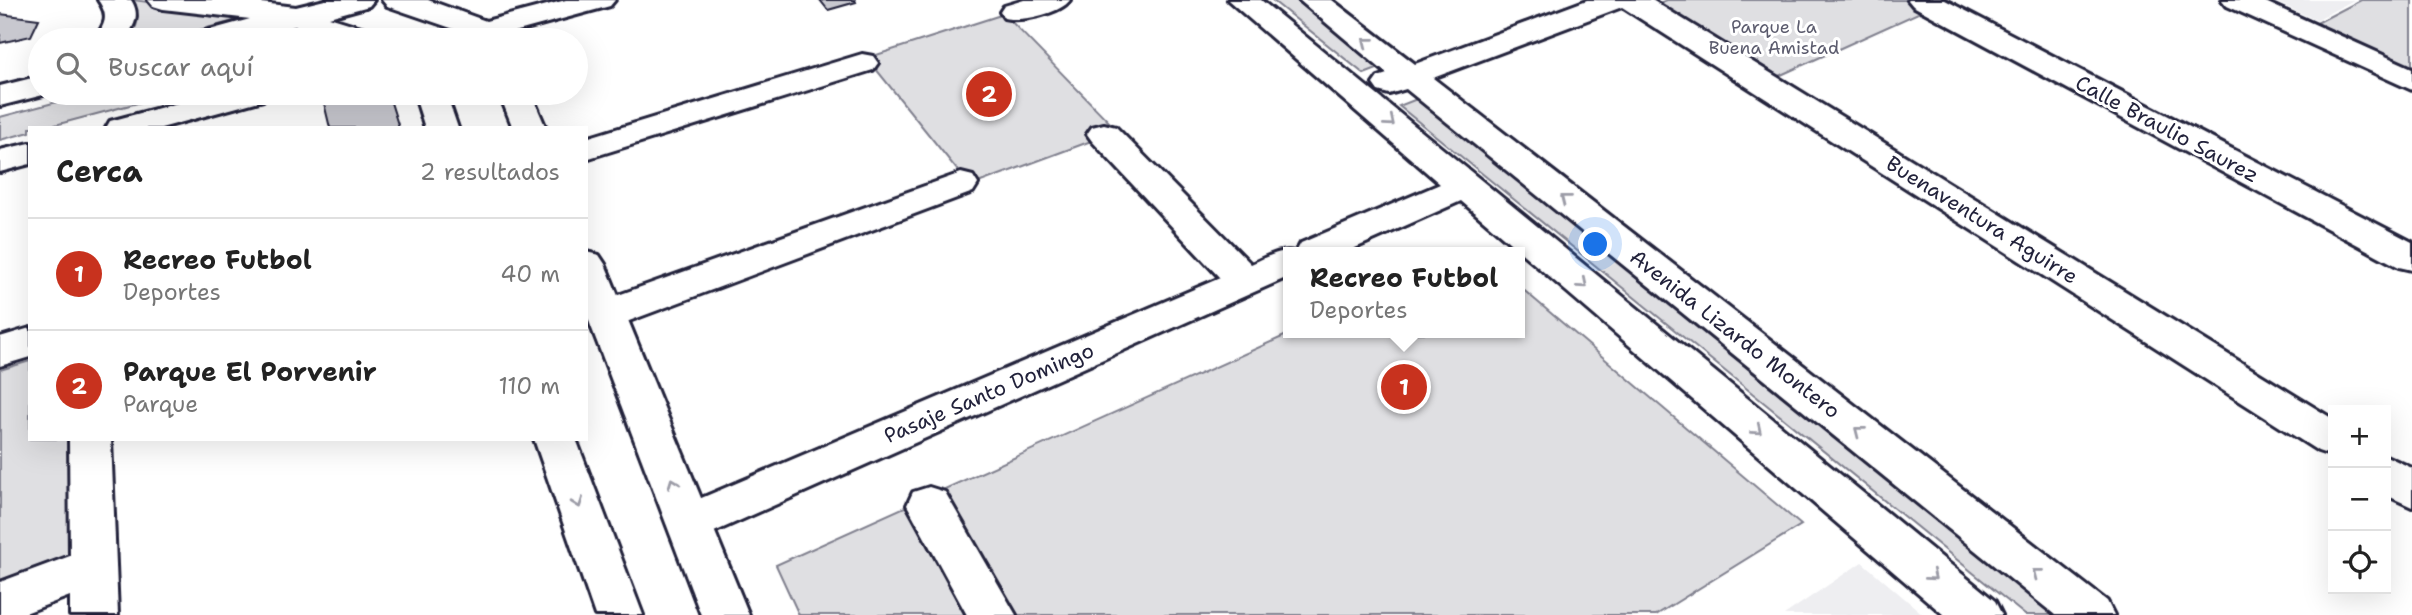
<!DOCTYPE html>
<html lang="es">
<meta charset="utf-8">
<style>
:root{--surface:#fff;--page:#f6f6f6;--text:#222;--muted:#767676;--line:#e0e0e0;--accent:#c8321e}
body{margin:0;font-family:"Shantell Sans",sans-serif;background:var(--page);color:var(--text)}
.controls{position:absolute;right:21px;bottom:21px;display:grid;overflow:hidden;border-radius:0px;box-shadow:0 7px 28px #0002}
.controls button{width:63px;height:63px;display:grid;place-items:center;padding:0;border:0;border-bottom:2px solid var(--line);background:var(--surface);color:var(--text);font:35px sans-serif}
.you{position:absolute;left:1596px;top:245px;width:24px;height:24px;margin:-18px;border:5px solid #fff;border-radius:50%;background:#1a73e8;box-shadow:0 0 0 10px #1a73e833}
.badge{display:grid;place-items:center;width:46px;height:46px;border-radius:50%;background:var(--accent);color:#fff;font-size:23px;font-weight:700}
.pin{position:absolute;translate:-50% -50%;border:4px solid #fff;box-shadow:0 2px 7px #0006}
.popup{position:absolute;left:1283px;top:247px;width:242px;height:91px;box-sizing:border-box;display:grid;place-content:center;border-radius:0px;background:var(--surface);filter:drop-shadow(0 2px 5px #0005);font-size:23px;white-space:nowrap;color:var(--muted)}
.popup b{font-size:26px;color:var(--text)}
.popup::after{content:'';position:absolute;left:50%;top:100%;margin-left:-14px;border:14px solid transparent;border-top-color:var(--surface)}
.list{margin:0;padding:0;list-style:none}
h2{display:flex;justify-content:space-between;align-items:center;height:91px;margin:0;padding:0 28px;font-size:30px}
h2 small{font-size:23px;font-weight:400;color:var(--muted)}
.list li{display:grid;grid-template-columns:46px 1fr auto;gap:21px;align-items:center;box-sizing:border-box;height:112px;padding:0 28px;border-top:2px solid var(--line)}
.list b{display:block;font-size:26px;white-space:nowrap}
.list p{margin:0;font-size:23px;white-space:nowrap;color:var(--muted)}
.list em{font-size:23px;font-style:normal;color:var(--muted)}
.icon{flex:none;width:38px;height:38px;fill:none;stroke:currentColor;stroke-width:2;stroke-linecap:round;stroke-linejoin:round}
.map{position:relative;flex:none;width:2412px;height:615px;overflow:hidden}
.search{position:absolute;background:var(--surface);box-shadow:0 7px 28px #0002;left:28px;top:28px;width:560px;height:77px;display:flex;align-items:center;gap:18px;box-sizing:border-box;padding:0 24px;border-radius:38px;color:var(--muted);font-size:26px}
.panel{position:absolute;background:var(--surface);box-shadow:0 7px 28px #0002;left:28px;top:126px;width:560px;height:315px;border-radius:0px}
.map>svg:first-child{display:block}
</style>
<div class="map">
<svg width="2412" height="615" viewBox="0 0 2412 615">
<rect width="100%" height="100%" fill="#fff"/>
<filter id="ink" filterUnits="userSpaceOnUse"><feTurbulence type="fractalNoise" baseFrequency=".0143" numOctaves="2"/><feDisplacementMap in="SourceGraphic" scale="14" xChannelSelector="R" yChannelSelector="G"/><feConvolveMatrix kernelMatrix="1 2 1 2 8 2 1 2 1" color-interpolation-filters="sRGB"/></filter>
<g filter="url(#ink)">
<g fill="#eeeef1">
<polygon points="2271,0 2354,0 2316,20"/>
<polygon points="1862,562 1924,615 1784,615"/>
</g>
<g fill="#dfdfe2" stroke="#80808e" stroke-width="2">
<path d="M 131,0 L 134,0 L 249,17 L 161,40 L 126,40 C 139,28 142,14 131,0 Z"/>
<polygon points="1272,0 1301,0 1385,66 1364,74"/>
<polygon points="1667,0 1906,0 1925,10 1772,79 1653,5"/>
<polygon points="2361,0 2412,0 2412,72 2311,26"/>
<polygon points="1004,14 1118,131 970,186 867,58"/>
<polygon points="91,93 175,93 44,128 30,128 30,132 0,140 0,117"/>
<polygon points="1422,97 2070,615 2025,615 1399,106"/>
<polygon points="1520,287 1801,525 1656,615 799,615 776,565 1291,333 1520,333"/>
<polygon points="30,361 30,439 74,439 74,558 0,585 0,370"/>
</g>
<g fill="#c8c8cf" stroke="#22223b" stroke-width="2">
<polygon points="820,0 855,0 856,2 828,10"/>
<polygon points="0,14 39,19 31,36 0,43"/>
<polygon points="345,93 388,93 399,128 330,128 323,99"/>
</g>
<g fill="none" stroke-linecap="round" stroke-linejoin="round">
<defs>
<g id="minor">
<path d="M 1024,0 L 1070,0 C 1060,14 1021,22 1004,18 L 1000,12 L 1004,6 Z"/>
<polygon points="1228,0 1261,0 1995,601 2002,615 1944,615 1461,201 1346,252 1296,252 1301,243 1440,184"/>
<polygon points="1299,0 1332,0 1415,64 1587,0 1652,0 2333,419 2333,456 2318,451 1622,7 1433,78 2107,601 2114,615 2055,615 1406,89 1389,94 1378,91 1373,84 1378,77 1387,74"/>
<polygon points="1908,0 1945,0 2412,242 2412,270 2399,267 1913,6"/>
<polygon points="2222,0 2261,0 2412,68 2412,90 2227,6"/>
<polygon points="862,54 873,56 878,63 873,70 586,159 586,138"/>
<path d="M 1104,124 L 1116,127 L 1251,264 C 1264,259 1280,248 1294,252 L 1288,252 L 1288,277 L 705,536 L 689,541 L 673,536 L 667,523 L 673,510 L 1220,278 L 1092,141 L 1087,134 L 1092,127 Z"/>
<polygon points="961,173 973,176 978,184 973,192 621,324 607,328 593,324 588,314 593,304"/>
<polygon points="30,328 30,357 0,366 0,337"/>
<polygon points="69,439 111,439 118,615 70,615 70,596 20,615 0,615 0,582 70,556"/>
<polygon points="2386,456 2412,468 2412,507 2386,495"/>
<polygon points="929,487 945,492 1016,615 967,615 907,505 913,492"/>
</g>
<g id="major">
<path d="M 98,0 L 131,0 C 141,15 134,27 124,40 L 94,40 C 105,24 110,17 98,0 Z"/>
<polygon points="148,0 236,0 296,7 325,0 374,0 369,6 329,17 384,34 388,40 342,40 295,26 240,40 191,40 195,34 250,19 163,9 153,6"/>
<polygon points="382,0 428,0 486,21 566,0 615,0 610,6 503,35 500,40 433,40 437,34 454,29 387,6"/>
<polygon points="40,76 40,93 51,93 0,106 0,86"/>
<polygon points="216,93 268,93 263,100 161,128 106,128 110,121"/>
<polygon points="414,93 446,93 458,128 425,128"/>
<polygon points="499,93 531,93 546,128 513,128"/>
<polygon points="30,143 30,164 0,172 0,150"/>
<polygon points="586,252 599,255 605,264 749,615 701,615 586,313"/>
<polygon points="534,439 576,439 643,615 595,615"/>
</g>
</defs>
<use href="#minor" stroke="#22223b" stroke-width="6"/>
<use href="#major" stroke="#22223b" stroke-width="6"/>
<use href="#minor" fill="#fff" fill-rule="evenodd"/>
<use href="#major" fill="#fff" fill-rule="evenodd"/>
</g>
<defs><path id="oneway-chevron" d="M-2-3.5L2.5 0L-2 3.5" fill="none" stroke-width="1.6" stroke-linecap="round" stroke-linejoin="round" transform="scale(1.75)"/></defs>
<g stroke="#9c9ca7">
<use href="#oneway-chevron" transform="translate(1367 42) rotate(-142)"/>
<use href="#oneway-chevron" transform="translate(1390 122) rotate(40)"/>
<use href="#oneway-chevron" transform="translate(1565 199) rotate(-142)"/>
<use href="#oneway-chevron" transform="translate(1583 284) rotate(40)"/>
<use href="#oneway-chevron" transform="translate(1757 430) rotate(40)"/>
<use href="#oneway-chevron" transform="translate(1859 431) rotate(-142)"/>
<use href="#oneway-chevron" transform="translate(673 483) rotate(-111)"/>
<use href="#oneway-chevron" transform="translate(578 503) rotate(70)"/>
<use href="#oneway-chevron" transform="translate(2037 573) rotate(-142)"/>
<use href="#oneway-chevron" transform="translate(1932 576) rotate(40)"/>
</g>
</g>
<g text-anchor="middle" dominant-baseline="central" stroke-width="6" stroke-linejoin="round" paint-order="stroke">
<g font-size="18" fill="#5b5b6d" stroke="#fff">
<text x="1774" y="27">Parque La<tspan x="1774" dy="21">Buena Amistad</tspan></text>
</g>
<g font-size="21" fill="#22223b" stroke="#fff">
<text transform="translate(2167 129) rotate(28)">Calle Braulio Saurez</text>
<text transform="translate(1982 220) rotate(32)">Buenaventura Aguirre</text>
<text transform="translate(1735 334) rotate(38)">Avenida Lizardo Montero</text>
<text transform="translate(989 393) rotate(-23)">Pasaje Santo Domingo</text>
</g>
</g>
</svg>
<div class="controls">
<button>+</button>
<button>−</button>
<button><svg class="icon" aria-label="locate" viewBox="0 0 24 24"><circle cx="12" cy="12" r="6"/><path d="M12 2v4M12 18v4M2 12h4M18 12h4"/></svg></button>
</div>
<div class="you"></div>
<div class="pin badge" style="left:1404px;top:387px">1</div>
<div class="popup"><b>Recreo Futbol</b>Deportes</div>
<div class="pin badge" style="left:989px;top:94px">2</div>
<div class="search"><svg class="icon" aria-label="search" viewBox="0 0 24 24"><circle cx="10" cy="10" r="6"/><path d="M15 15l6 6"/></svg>Buscar aquí</div>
<section class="panel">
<h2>Cerca<small>2 resultados</small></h2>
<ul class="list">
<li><span class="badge">1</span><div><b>Recreo Futbol</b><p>Deportes</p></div><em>40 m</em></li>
<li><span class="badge">2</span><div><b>Parque El Porvenir</b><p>Parque</p></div><em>110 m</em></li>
</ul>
</section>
</div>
